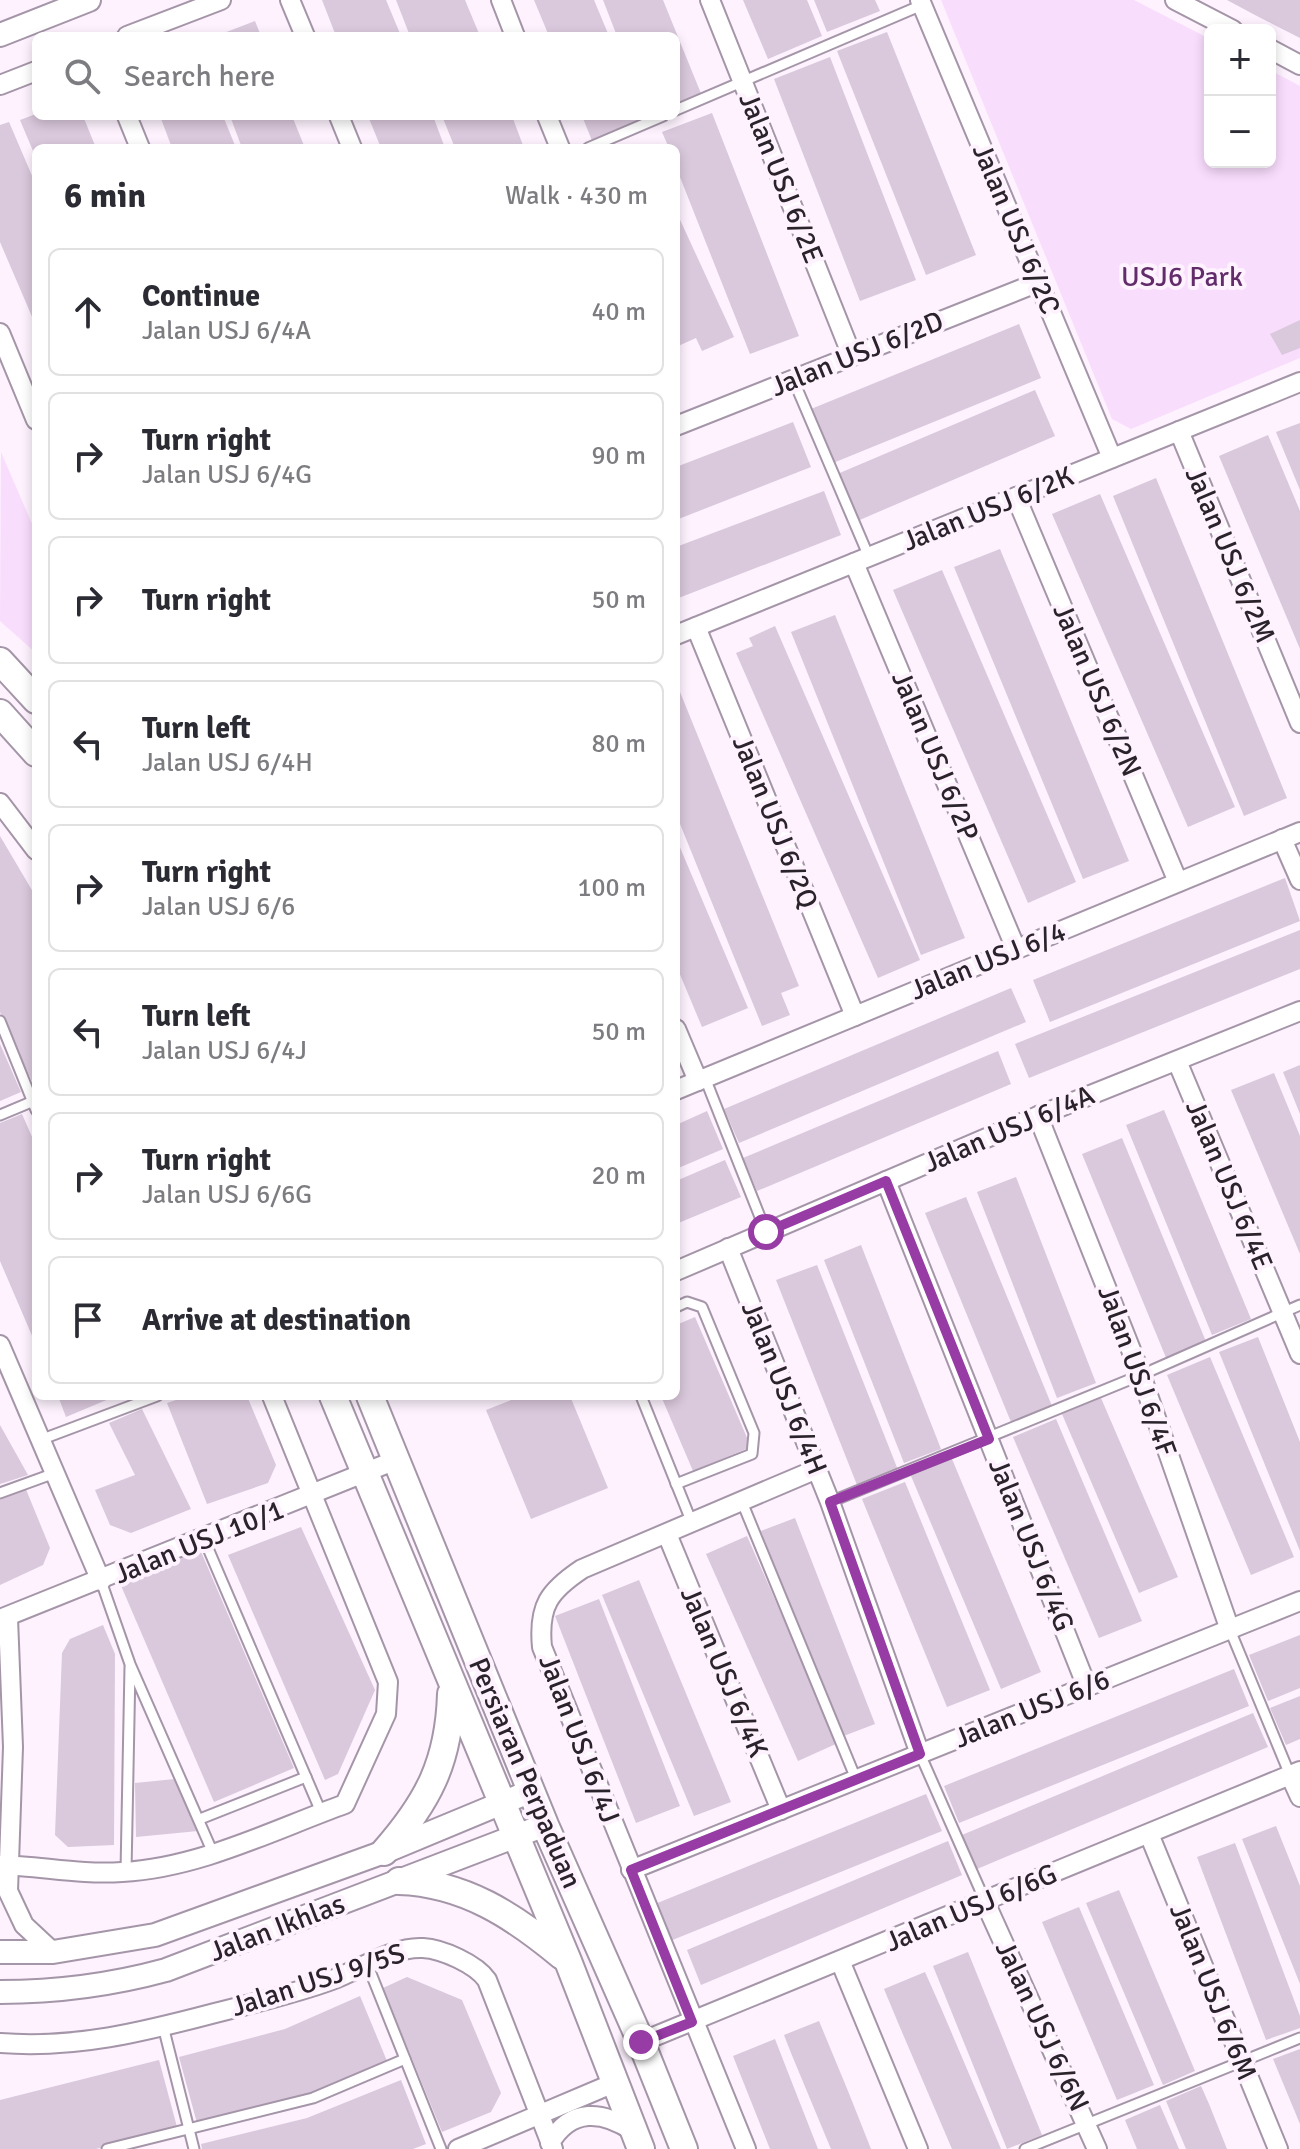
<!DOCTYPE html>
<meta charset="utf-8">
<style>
:root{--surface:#fff;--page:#f7f7f7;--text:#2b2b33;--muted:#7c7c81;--line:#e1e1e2}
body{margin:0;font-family:Signika,sans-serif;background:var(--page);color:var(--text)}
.controls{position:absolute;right:24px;top:24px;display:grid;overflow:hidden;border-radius:12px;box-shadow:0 4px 12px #0003}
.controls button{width:72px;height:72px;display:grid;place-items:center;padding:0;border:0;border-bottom:2px solid var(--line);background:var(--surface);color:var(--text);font:40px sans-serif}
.stop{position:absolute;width:24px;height:24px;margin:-18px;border:6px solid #973ba5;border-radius:50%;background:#fff}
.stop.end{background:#973ba5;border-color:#fff;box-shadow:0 2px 8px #0008}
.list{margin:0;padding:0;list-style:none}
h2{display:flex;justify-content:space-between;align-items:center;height:104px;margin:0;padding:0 32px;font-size:34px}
h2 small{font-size:26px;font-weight:400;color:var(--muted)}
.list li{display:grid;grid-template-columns:52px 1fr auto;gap:24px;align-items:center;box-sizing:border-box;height:128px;margin:0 16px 16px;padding:0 16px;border:2px solid var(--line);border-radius:12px}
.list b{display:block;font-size:30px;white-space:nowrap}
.list p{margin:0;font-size:26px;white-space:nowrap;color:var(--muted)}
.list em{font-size:26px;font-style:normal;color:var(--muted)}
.icon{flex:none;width:44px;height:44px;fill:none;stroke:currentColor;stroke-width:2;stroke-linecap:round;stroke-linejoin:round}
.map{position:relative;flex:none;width:1300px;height:2149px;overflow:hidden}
.search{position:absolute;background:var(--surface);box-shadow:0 4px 12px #0003;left:32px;top:32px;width:648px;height:88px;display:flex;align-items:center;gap:20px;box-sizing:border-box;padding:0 28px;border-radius:12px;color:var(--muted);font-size:30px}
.panel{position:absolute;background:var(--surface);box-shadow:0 4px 12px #0003;left:32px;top:144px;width:648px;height:1256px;border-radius:12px}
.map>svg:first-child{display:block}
</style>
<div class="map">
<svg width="1300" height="2149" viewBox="0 0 1300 2149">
<rect width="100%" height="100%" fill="#fdf2fe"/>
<g fill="#f9ddfd">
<polygon points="941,0 1134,0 1210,39 1210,162 1270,162 1270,70 1300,86 1300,358 1131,429 1112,419"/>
<polygon points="1,452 36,533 36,653 0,621"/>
</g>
<g fill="#dac8dc">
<polygon points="322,0 386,0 401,36 336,36"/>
<polygon points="396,0 465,0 480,36 410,36"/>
<polygon points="534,0 594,0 609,36 549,36"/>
<polygon points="603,0 663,0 702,96 676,106 676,36 617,36"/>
<polygon points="743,0 807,0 822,36 768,59"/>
<polygon points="814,0 875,0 880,11 827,32"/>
<polygon points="1227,0 1300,0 1300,38 1255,15"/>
<polygon points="255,21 261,36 216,36"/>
<polygon points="887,32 976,255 926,275 837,51"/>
<polygon points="830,57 916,280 860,301 774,79"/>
<polygon points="712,113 799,336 750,354 676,167 676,148 669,148 662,132"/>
<polygon points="36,114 83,116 96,148 36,148 36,158 20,120"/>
<polygon points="160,116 223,116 236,148 172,148"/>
<polygon points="230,116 292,116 305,148 242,148"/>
<polygon points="368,116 433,116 445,148 381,148"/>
<polygon points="442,116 512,116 524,148 455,148"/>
<polygon points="582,116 643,116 645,122 593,143"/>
<polygon points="9,122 36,185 36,326 0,242 0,125"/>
<polygon points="676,211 734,337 702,351 696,338 676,347"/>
<polygon points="1300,320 1300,348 1282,355 1270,334"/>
<polygon points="1019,324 1041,378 833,463 811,409"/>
<polygon points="1035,390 1055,436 855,522 835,475"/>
<polygon points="793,422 811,467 676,520 676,467"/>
<polygon points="1300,423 1300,490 1276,432"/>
<polygon points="1268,435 1300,511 1300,649 1219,456"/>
<polygon points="1156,478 1287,798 1244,816 1113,496"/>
<polygon points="824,491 841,535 676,599 676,547"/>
<polygon points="1100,494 1235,807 1188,827 1052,514"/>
<polygon points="1000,549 1129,861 1083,879 954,567"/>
<polygon points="942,570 1076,882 1028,903 893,590"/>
<polygon points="835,615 965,938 921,955 791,632"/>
<polygon points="775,626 920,960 878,978 736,653 753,646 749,638"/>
<polygon points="676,682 799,986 781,993 790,1015 762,1026 676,814"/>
<polygon points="0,836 36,897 36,1090 0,1012"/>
<polygon points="676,838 748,1008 702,1027 676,965"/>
<polygon points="1285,878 1300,921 1050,1022 1033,980"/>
<polygon points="1300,930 1300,969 1029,1078 1015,1044"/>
<polygon points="1011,988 1026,1022 739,1143 724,1109"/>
<polygon points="0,1044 21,1092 0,1101"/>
<polygon points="998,1051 1011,1084 757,1191 743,1158"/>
<polygon points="1300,1065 1300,1114 1283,1072"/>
<polygon points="1274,1073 1300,1136 1300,1254 1231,1090"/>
<polygon points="1164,1110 1251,1319 1212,1335 1126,1125"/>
<polygon points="707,1111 723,1149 676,1169 676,1125"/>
<polygon points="22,1114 36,1146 36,1345 0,1261 0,1123"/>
<polygon points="1122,1138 1207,1344 1167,1360 1082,1154"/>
<polygon points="725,1160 741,1197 676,1224 676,1181"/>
<polygon points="1016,1177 1096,1383 1057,1398 977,1192"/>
<polygon points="966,1197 1052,1406 1011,1422 925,1213"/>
<polygon points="861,1245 941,1449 904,1463 824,1260"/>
<polygon points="817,1265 898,1470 857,1485 776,1280"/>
<polygon points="695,1317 751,1447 693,1471 661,1396 676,1396 676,1325"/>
<polygon points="1258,1337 1300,1442 1300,1551 1219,1352"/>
<polygon points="1210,1357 1294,1557 1251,1575 1167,1375"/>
<polygon points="58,1396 116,1396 66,1417"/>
<polygon points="188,1396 247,1396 276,1465 268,1483 207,1504 167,1403"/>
<polygon points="521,1396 570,1396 608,1488 531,1519 486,1410"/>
<polygon points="1101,1398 1178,1577 1139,1593 1062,1414"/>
<polygon points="142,1409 191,1509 131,1533 110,1525 95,1490 135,1475 109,1423"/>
<polygon points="1056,1419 1142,1621 1099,1638 1013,1437"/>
<polygon points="0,1425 28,1475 0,1484"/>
<polygon points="952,1459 1041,1672 1001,1689 911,1476"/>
<polygon points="905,1482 990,1690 947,1707 862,1499"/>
<polygon points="25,1487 50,1548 43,1565 0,1585 0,1497"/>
<polygon points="795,1518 875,1724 841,1737 761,1531"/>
<polygon points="301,1527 375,1690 338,1774 325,1780 228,1555"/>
<polygon points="747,1536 838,1743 798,1761 706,1554"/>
<polygon points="199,1547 294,1768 214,1802 119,1581"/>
<polygon points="639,1580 731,1802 694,1816 602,1595"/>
<polygon points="599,1599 680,1806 636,1823 555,1616"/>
<polygon points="103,1625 115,1654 114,1845 68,1847 55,1835 62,1653 70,1639"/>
<polygon points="1300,1635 1300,1688 1268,1701 1249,1655"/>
<polygon points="1234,1669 1249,1706 959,1823 944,1786"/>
<polygon points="1300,1696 1300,1739 1286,1745 1270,1708"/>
<polygon points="1253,1713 1268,1747 977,1869 962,1835"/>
<polygon points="175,1779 198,1831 136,1837 135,1783"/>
<polygon points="926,1794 942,1831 670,1941 655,1904"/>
<polygon points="1276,1826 1300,1886 1300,1984 1242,1839"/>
<polygon points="948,1841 962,1875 701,1985 687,1950"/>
<polygon points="1235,1843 1300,2016 1300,2028 1266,2040 1197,1857"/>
<polygon points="1119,1890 1195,2071 1163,2085 1086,1903"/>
<polygon points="1079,1907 1154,2085 1117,2100 1042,1922"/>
<polygon points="968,1952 1042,2135 1007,2149 933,1966"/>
<polygon points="925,1972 941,2008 1001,2149 952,2149 899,2025 884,1989"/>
<polygon points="407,1977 462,2000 501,2093 491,2112 442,2132 383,1988"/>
<polygon points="360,1996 387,2061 304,2096 197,2123 179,2057 285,2029"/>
<polygon points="819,2021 848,2091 871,2149 831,2149 791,2053 784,2035"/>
<polygon points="775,2039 789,2075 818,2149 770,2149 733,2056"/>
<polygon points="1300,2049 1300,2124 1273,2059"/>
<polygon points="159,2060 177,2127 96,2149 0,2149 0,2100"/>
<polygon points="401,2080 426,2144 413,2149 202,2149 201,2144 307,2118"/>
<polygon points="1201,2086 1209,2104 1227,2149 1186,2149 1166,2101"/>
<polygon points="1160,2105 1179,2149 1137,2149 1125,2120"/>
</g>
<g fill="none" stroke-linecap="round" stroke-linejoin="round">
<defs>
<g id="service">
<polyline points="676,110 922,5"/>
<polyline points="588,148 663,116"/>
<polyline points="793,379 869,557"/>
<polyline points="0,1021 36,1110"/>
<polyline points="705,1078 766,1232"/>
<polyline points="0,1115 36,1100"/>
<polyline points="676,1307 687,1302 702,1307 754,1433 752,1454 676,1484"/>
<polyline points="641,1396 692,1523"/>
<polyline points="40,1440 157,1396"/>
<polyline points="0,1493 55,1473"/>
<polyline points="742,1502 856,1779"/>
<polyline points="830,1502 1141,1375 1300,1305"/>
<polyline points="204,1539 321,1812"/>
<polyline points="101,1581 130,1664 213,1853"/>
<polyline points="1230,1630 1290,1775"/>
<polyline points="920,1754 985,1901"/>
<polyline points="200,1819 306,1777"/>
<polyline points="126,1872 130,1667"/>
<polyline points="368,1966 441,2149"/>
<polyline points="163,2026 194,2149"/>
<polyline points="107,2149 313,2098 405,2059"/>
<polyline points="1025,2149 1300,2038"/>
</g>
<g id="minor">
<polyline points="290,0 305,36"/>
<polyline points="501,0 515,36"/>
<polyline points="710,0 852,356"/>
<polyline points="920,0 1112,458"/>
<polyline points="1175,0 1233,30"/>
<polyline points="127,36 221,0"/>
<polyline points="1270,49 1300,65"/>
<polyline points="0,85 36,71"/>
<polyline points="127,116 140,148"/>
<polyline points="339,116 352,148"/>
<polyline points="547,116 560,148"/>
<polyline points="0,333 36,420"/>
<polyline points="676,426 1039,282"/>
<polyline points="1179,431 1300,723"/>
<polyline points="1016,497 1178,882"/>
<polyline points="854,563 1016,949"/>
<polyline points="696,627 855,1016"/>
<polyline points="676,635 1300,382"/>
<polyline points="0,803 36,850"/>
<polyline points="1282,839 1300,880"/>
<polyline points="676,1029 698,1081"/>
<polyline points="1177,1061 1300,1354"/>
<polyline points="676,1090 1300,832"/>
<polyline points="1038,1116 1141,1375 1230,1630"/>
<polyline points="886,1181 1087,1687"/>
<polyline points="728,1248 830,1502 920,1754"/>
<polyline points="676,1271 1038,1116 1300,1011"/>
<polyline points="0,1345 101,1581"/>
<polyline points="667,1534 781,1810"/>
<polyline points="8,1618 13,1747 8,1891 24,1925 53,1952"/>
<polyline points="0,1619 396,1460"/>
<polyline points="1290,1775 1300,1797"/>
<polyline points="1149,1834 1278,2149"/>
<path d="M 0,1865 C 41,1866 80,1875 122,1872 C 199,1868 273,1830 345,1804 L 386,1714 L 388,1682 L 272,1396"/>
<polyline points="631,1870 1300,1601"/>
<polyline points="985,1902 1097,2149"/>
<polyline points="841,1963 918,2149"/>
<polyline points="641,2042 1300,1771"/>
<path d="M 0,2043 C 75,2049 143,2032 215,2013 C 254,2003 294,1994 332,1980 C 359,1970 394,1946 423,1948 C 442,1949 476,1964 487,1980 L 553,2149"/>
<path d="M 550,2143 C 571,2107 603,2111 633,2131"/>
<polyline points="458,2149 614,2083"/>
<path d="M 746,2149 L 542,1647 C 538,1606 549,1591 582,1569 L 817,1469"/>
</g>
<g id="tertiary">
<polyline points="0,35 89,0"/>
<polyline points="0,1952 53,1952 155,1935 384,1852 531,1791"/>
<path d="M 0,1992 C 57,1992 111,1985 166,1970 L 545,1825"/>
</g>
<g id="secondary">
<polyline points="0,661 36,700"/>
<polyline points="0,713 36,753"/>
<polyline points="333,1396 568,1961 641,2149"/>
<polyline points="370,1396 545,1825 641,2042 684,2149"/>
<path d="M 384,1852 C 428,1802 449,1762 451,1694"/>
<path d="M 399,1881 C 464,1883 514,1916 562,1956"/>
</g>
</defs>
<use href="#service" stroke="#a595a8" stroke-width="13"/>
<use href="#minor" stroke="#a595a8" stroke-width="22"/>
<use href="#tertiary" stroke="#a595a8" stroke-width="26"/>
<use href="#secondary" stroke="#a595a8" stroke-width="30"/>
<use href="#service" stroke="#fff" stroke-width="9"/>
<use href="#minor" stroke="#fff" stroke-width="18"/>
<use href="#tertiary" stroke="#fff" stroke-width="22"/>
<use href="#secondary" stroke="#fff" stroke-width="26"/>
</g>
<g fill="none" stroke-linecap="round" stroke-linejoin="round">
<polyline stroke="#973ba5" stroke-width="10" points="641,2042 692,2022 631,1870 920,1754 830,1502 989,1439 886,1181 766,1232"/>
</g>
<g text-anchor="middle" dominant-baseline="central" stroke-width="8" stroke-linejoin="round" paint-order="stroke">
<g font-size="28" fill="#2a232b" stroke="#fdf2fe">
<text transform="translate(781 178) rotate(68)">Jalan USJ 6/2E</text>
<text transform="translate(1016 229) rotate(67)">Jalan USJ 6/2C</text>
<text transform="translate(857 354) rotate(-22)">Jalan USJ 6/2D</text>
<text transform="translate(988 509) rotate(-22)">Jalan USJ 6/2K</text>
<text transform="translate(1230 555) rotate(67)">Jalan USJ 6/2M</text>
<text transform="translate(1097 690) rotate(67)">Jalan USJ 6/2N</text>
<text transform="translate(935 756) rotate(67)">Jalan USJ 6/2P</text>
<text transform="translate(775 822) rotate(68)">Jalan USJ 6/2Q</text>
<text transform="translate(988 961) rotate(-22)">Jalan USJ 6/4</text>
<text transform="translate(1009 1129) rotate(-23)">Jalan USJ 6/4A</text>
<text transform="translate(1229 1185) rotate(67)">Jalan USJ 6/4E</text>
<text transform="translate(1137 1371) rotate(70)">Jalan USJ 6/4F</text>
<text transform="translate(784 1388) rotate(68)">Jalan USJ 6/4H</text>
<text transform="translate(199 1542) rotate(-22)">Jalan USJ 10/1</text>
<text transform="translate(1031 1545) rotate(68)">Jalan USJ 6/4G</text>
<text transform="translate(724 1672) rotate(67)">Jalan USJ 6/4K</text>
<text transform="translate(1032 1709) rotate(-22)">Jalan USJ 6/6</text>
<text transform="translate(579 1739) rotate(69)">Jalan USJ 6/4J</text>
<text transform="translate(525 1773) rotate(67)">Persiaran Perpaduan</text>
<text transform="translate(971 1908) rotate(-23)">Jalan USJ 6/6G</text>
<text transform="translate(277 1928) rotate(-21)">Jalan Ikhlas</text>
<text transform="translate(318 1980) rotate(-18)">Jalan USJ 9/5S</text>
<text transform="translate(1213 1992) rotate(68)">Jalan USJ 6/6M</text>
<text transform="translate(1042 2026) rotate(65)">Jalan USJ 6/6N</text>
</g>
<g font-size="28" fill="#622b6a" stroke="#fdf2fe">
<text x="1182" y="277">USJ6 Park</text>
</g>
</g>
</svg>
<div class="controls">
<button>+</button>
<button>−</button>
</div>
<div class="stop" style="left:766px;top:1232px"></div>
<div class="stop end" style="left:641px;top:2042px"></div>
<div class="search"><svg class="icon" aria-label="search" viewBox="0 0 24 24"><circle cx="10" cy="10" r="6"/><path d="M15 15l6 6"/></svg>Search here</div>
<section class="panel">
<h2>6 min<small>Walk · 430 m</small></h2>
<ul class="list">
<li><svg class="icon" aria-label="ahead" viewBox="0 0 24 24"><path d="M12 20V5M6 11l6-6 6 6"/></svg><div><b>Continue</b><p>Jalan USJ 6/4A</p></div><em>40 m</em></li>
<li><svg class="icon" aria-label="right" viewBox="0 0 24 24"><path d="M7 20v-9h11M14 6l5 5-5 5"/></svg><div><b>Turn right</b><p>Jalan USJ 6/4G</p></div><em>90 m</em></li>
<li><svg class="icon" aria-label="right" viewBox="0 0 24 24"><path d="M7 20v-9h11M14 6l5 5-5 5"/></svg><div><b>Turn right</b></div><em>50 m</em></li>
<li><svg class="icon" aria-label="left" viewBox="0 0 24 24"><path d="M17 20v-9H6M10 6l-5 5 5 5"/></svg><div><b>Turn left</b><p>Jalan USJ 6/4H</p></div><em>80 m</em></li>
<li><svg class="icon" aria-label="right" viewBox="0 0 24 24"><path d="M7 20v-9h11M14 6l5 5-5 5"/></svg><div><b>Turn right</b><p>Jalan USJ 6/6</p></div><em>100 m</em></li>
<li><svg class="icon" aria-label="left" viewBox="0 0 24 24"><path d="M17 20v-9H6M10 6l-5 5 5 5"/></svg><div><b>Turn left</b><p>Jalan USJ 6/4J</p></div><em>50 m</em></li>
<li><svg class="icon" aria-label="right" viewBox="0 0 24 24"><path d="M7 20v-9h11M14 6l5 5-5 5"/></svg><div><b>Turn right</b><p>Jalan USJ 6/6G</p></div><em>20 m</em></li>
<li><svg class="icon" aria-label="arrive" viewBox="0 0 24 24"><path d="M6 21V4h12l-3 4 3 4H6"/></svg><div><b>Arrive at destination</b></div></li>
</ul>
</section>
</div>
